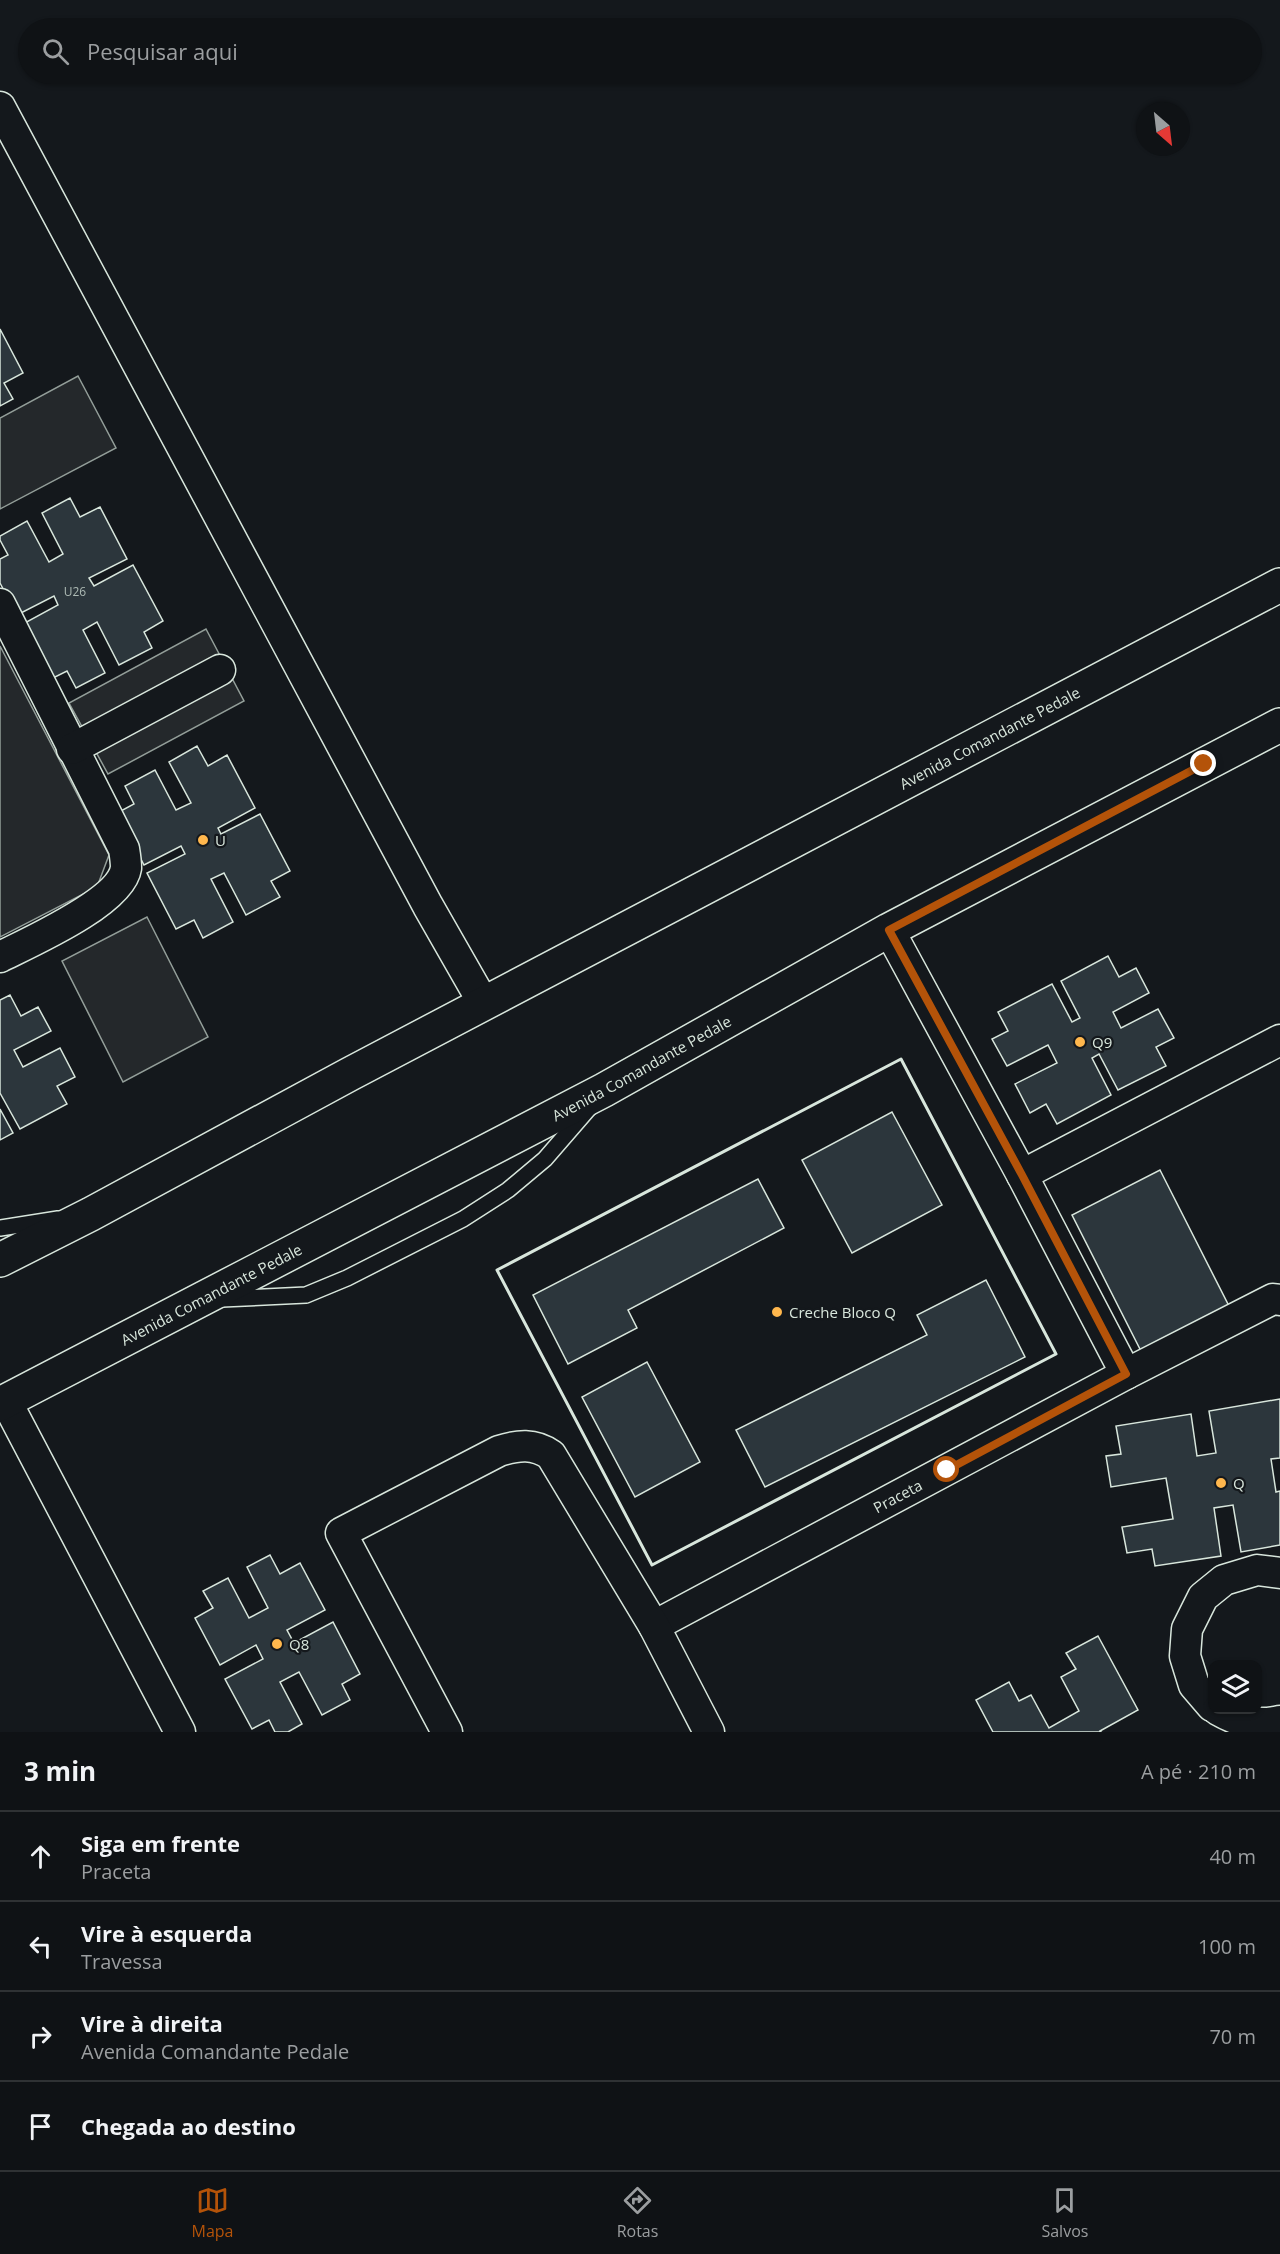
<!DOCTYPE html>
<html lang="pt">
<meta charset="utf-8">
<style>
:root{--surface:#0f1215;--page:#181b1e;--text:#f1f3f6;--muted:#9b9ea0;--line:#2f3234;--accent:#b45309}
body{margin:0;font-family:"Open Sans",sans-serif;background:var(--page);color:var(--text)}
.controls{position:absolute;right:18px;bottom:18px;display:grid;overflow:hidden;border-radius:12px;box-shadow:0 2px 4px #0004}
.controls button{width:54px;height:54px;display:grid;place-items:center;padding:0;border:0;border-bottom:2px solid var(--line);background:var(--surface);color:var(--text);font:30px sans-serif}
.compass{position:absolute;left:1136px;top:102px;width:54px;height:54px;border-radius:50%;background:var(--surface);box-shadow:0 2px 4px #0004;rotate:152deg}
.stop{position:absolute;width:18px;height:18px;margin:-14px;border:4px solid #b45309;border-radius:50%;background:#fff}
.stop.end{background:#b45309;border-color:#fff;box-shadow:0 2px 6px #0008}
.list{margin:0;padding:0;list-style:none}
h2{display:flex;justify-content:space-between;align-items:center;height:78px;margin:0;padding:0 24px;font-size:26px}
h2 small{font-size:20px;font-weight:400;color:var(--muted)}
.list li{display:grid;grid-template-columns:39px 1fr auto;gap:18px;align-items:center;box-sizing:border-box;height:90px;padding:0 24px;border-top:2px solid var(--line)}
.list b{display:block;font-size:22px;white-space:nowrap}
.list p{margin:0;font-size:20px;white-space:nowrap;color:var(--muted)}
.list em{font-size:20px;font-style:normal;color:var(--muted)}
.icon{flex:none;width:33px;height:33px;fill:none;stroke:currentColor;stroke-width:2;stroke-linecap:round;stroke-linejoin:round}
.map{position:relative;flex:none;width:1280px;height:1732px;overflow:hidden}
.search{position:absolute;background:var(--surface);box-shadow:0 2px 4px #0004;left:18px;right:18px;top:18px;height:66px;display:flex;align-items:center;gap:15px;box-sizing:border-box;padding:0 21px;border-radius:33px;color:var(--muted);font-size:22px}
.sheet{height:438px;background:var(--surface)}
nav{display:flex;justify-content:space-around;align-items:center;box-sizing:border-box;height:84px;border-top:2px solid var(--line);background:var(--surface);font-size:16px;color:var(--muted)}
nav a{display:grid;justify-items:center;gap:3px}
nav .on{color:var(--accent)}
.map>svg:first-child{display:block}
</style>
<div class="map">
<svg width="1280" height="1732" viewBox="0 0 1280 1732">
<rect width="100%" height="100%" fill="#14181c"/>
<g fill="#24282b" stroke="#939e99" stroke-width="1.5">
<polygon points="78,376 116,448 0,509 0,418"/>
<polygon points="206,629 244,701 108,774 69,703"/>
<polygon points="0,646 109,855 97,887 0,937"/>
<polygon points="147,917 208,1037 123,1082 62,961"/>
</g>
<g fill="#2c363c" stroke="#d8e6dc" stroke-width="1.5">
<polygon points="0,329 23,373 4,383 13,399 0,406"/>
<polygon points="70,498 80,517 100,507 127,559 89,578 94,586 133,565 163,621 144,632 152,648 119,665 97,622 83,630 105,673 76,688 67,671 49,680 21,625 58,605 54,596 17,615 0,583 0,559 8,555 0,540 0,536 27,521 49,562 63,554 42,513"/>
<polygon points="197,746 208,766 227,755 255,808 218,828 221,834 260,814 290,871 271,881 280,897 246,915 224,873 211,879 233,922 203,938 194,920 176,929 147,873 185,854 181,846 144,865 117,813 134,804 125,786 155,770 176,810 191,803 169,762"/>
<polygon points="1108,956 1119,977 1136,968 1149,993 1113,1012 1121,1028 1158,1009 1174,1038 1156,1047 1166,1066 1118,1090 1099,1054 1092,1058 1111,1095 1057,1124 1046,1104 1030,1113 1015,1084 1057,1063 1048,1045 1007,1066 992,1039 1008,1031 998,1012 1052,984 1072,1022 1080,1018 1061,981"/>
<polygon points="10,995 21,1016 38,1007 51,1031 14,1050 23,1067 60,1048 75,1077 57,1086 67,1104 20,1129 0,1093 0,1000"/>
<polygon points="0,1109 13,1133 0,1140"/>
<polygon points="892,1112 942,1205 852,1253 802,1160"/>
<polygon points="1160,1170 1232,1312 1144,1357 1072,1215"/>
<polygon points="758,1179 784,1228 628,1310 637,1328 568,1364 533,1295"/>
<polygon points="986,1280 1025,1357 765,1487 736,1430 927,1335 917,1315"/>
<polygon points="647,1362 700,1462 635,1497 582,1397"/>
<polygon points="1280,1399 1280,1458 1271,1459 1276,1492 1280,1491 1280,1545 1241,1552 1233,1505 1214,1508 1221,1556 1155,1566 1152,1549 1127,1553 1122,1527 1173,1519 1166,1478 1111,1487 1106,1456 1121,1454 1116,1426 1191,1414 1197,1456 1216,1453 1209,1411"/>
<polygon points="270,1555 280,1574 300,1563 325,1610 287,1630 294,1643 333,1622 360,1674 342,1684 350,1700 322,1715 299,1672 280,1682 302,1724 288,1732 275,1732 269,1720 252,1729 225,1679 263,1659 256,1645 220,1665 195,1618 213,1608 203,1591 228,1578 249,1618 268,1608 247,1567"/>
<polygon points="1098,1636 1138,1710 1100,1731 1101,1732 993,1732 976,1700 1009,1682 1019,1701 1031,1695 1049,1728 1079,1711 1061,1677 1076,1669 1066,1653"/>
</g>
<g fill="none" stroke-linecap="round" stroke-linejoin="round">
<defs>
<g id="service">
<polyline points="0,1228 58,1219"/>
<polyline points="222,1299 306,1295 347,1278 463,1219 508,1190 545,1159 590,1107"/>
</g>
<g id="minor">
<polyline points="0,107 428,906 484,1004"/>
<path d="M 0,604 L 124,849 C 125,855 126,862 126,868 C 121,902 30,942 0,957"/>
<polyline points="72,749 220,670"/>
<polyline points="889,930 1022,1175 1126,1374"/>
<polyline points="1022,1175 1280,1040"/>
<polyline points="6,1401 180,1732"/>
<path id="s1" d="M 654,1626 L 1126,1374 L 1273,1299 L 1280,1300"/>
<polyline points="1212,1706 1194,1685 1185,1656 1187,1629 1203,1597 1224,1580 1257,1570 1280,1573"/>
<path d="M 1218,1710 C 1239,1722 1256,1726 1280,1721"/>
<path d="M 447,1732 L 341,1533 L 499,1451 C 518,1445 534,1443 551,1455 L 654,1626 L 709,1732"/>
</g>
<g id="tertiary">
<path id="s2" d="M 0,1260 L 91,1214 L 350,1074 L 1280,585"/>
<path id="s3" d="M 0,1404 L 604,1090 L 889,930 L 1280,725"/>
</g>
</defs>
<use href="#service" stroke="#d8e6dc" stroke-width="18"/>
<use href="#minor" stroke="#d8e6dc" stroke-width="33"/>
<use href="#tertiary" stroke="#d8e6dc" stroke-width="36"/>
<use href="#service" stroke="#14181c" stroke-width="15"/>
<use href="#minor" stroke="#14181c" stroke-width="30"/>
<use href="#tertiary" stroke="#14181c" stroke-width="33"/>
<polygon stroke="#d8e6dc" stroke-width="3" points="901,1059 1056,1354 652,1565 497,1270"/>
</g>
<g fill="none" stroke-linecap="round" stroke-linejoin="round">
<polyline stroke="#b45309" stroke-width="8" points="947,1470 1126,1374 1022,1175 889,930 1204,764"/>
</g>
<g fill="#ffb74d" stroke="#14181c" stroke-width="2">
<circle cx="203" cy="840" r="6"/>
<circle cx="1080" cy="1042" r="6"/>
<circle cx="777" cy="1312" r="6"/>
<circle cx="1221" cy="1483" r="6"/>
<circle cx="277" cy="1644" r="6"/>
</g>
<g text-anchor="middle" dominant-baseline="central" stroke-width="4.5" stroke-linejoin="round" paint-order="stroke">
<g font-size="12" fill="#adbab4">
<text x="75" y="591">U26</text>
</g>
<g font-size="15" fill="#d8e6dc" stroke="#14181c">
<text stroke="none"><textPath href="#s2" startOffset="1119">Avenida Comandante Pedale</textPath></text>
<text stroke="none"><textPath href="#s3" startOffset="724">Avenida Comandante Pedale</textPath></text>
<text stroke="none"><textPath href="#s3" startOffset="238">Avenida Comandante Pedale</textPath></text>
<text stroke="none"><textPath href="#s1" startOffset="276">Praceta</textPath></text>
</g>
<g font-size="15" fill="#d8e6dc" stroke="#14181c" text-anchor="start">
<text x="215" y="840">U</text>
<text x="1092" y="1042">Q9</text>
<text x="789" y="1312">Creche Bloco Q</text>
<text x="1233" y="1483">Q</text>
<text x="289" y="1644">Q8</text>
</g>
</g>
</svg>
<div class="controls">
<button><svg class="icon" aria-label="layers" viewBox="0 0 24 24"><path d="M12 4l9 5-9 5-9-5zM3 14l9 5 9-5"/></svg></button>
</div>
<svg class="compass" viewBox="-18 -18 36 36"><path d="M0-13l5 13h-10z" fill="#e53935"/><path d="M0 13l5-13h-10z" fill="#9b9ea0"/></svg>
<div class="stop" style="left:947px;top:1470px"></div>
<div class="stop end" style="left:1204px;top:764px"></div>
<div class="search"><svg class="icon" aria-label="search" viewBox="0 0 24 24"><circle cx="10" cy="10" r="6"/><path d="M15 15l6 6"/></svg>Pesquisar aqui</div>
</div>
<section class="sheet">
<h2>3 min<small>A pé · 210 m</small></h2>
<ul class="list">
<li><svg class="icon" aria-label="ahead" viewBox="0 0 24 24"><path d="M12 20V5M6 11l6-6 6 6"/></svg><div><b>Siga em frente</b><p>Praceta</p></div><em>40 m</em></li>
<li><svg class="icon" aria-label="left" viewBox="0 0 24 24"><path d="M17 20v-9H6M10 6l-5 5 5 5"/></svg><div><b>Vire à esquerda</b><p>Travessa</p></div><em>100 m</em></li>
<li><svg class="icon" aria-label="right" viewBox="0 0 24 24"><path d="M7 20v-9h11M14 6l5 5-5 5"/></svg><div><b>Vire à direita</b><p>Avenida Comandante Pedale</p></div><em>70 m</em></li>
<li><svg class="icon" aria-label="arrive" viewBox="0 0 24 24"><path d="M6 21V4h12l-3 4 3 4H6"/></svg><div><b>Chegada ao destino</b></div></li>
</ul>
</section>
<nav>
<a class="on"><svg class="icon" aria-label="map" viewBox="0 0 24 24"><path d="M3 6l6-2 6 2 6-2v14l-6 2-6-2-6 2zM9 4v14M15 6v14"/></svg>Mapa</a>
<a><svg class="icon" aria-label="directions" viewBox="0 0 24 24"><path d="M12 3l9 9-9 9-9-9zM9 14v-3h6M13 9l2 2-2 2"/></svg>Rotas</a>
<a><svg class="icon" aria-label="saved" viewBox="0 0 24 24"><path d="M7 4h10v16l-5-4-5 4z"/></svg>Salvos</a>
</nav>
